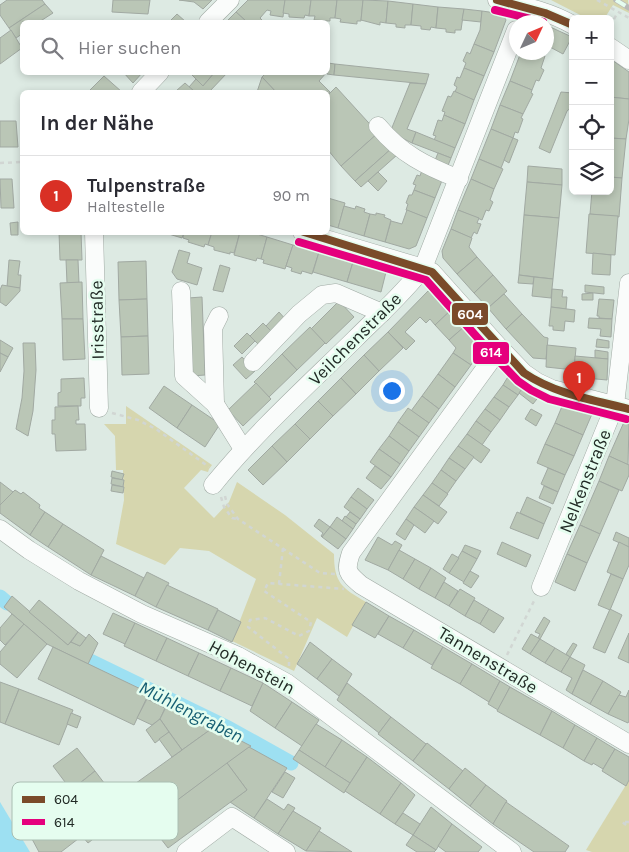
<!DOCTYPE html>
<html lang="de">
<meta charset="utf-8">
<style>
:root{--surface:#fff;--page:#f7f7f7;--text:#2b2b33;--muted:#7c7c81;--line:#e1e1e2;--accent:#d93025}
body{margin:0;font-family:Karla,sans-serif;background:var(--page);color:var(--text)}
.controls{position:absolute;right:15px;top:15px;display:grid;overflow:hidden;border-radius:8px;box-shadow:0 2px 8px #0003}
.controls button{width:45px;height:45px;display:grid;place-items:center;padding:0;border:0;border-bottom:1px solid var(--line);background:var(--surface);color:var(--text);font:25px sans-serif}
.compass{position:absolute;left:509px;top:15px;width:45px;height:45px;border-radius:50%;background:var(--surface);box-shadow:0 2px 8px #0003;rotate:46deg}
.you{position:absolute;left:391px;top:390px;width:18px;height:18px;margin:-12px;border:4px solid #fff;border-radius:50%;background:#1a73e8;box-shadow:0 0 0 8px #1a73e833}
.badge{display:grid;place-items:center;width:32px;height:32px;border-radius:50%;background:var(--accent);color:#fff;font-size:16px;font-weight:700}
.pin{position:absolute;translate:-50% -41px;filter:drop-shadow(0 1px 2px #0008)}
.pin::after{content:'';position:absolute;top:26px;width:18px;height:15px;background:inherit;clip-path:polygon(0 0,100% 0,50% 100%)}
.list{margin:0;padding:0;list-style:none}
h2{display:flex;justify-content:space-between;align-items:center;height:65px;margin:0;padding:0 20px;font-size:21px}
h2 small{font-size:16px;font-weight:400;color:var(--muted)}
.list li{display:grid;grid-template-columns:32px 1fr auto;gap:15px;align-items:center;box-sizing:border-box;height:80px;padding:0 20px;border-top:1px solid var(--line)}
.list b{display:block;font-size:19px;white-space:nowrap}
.list p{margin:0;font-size:16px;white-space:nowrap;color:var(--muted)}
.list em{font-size:16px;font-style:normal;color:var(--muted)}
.icon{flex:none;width:28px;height:28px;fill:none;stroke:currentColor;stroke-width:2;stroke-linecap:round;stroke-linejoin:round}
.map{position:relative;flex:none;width:629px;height:852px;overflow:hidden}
.search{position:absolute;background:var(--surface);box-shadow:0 2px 8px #0003;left:20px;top:20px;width:310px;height:55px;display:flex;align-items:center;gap:12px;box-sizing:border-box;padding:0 18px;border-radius:8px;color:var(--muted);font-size:19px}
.panel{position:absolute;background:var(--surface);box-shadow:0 2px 8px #0003;left:20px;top:90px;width:310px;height:145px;border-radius:8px}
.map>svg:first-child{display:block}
</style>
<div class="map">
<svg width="629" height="852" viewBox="0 0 629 852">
<rect width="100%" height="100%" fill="#ddeae3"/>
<g fill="#d6d6ae">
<polygon points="551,0 628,0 629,13 613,5 604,19 588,19"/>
<path d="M 126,406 L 212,465 L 209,469 L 208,472 L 201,470 L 184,488 L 214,518 L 229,502 L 237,482 L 285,515 L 334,554 C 334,583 342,588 366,602 L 347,637 L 317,618 L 294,671 L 232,641 L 256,579 L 209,551 L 180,548 L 165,565 L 116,544 L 124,500 L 123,470 L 116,470 L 115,436 L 104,424 L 126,424 Z"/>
<polygon points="629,780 629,852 592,852 586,850"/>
</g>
<polygon fill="#9de0f2" points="0,802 30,852 0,852"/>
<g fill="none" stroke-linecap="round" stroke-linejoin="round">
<g stroke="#9de0f2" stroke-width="15">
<polyline points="0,597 7,603"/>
<polyline points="90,661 228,728 291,763"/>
</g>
</g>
<g fill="#bac6b6" stroke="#a1a9a2">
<polygon points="7,0 42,0 45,4 9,28 0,15 0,5"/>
<polygon points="113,0 150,0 148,14 112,12"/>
<polygon points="179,0 212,0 203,9 194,2"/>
<polygon points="248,0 285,0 283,17 270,15 271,11 267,10 260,18 263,21 262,22 247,22 236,12"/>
<polygon points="285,0 311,0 309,16 305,15 304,18 289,17 289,14 283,13"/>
<polygon points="311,0 337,0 335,18 330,18 330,21 314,20 315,16 309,16"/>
<polygon points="337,0 363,0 361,21 357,21 357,24 340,22 341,19 335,18"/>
<polygon points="363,0 388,1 386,23 380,22 380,25 361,20"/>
<polygon points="388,1 413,4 411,25 405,25 405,28 396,27 396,24 386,23"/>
<polygon points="45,4 53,13 39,22 22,22 22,34 16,38 9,28"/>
<polygon points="413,4 438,7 436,28 431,27 430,30 421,29 421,26 411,25"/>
<polygon points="438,7 464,9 461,30 455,30 455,33 446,32 446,29 436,28"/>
<polygon points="464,9 482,11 481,22 462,20"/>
<polygon points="482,11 503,14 506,20 494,52 474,44 480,30"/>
<polygon points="236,12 247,22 226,22"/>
<polygon points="177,14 186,22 169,22"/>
<polygon points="546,25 572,37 563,54 550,47 546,49"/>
<polygon points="11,30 22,48 0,64 0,38"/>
<polygon points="474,44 494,52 484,76 464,68 466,63 463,61 467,52 470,54"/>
<polygon points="521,52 535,52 545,56 541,68 544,70 539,81 536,80 532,90 510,81"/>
<polygon points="612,60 629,72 629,99 610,97 610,62"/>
<polygon points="328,63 335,64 334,75 327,74"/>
<polygon points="335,64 429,74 426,84 334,75"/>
<polygon points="464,68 484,76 474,100 455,92 457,87 454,85 457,77 460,78"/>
<polygon points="123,72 143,72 133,83"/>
<polygon points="189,72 215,72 203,86"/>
<polygon points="215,72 228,72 209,92 195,92 189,87 196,79 203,86"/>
<polygon points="267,72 327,72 319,81 330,92 328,95 328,92 276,92 262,77"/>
<polygon points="104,76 122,92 88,92"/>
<polygon points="262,77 276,92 257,92"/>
<polygon points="510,81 532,90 531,93 533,94 523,114 500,105"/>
<polygon points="185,83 195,92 174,92 176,91"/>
<polygon points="410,83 426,84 407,129 416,132 412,143 400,137 391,130"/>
<polygon points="336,87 378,133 341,166 328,150 328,95"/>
<polygon points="454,91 474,100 465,124 444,115 445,112 442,111 448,96 451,97"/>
<polygon points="561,92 573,93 573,106 567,111 550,153 539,148"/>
<polygon points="610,97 629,99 629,119 626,139 610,138"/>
<polygon points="500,105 523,114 521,118 523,119 518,133 515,132 513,138 491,129"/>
<polygon points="444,115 465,124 455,148 434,140 436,136 433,135 438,120 442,121"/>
<polygon points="0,121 16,121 18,147 0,147"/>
<polygon points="491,129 513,138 501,168 479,159"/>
<polygon points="416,132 455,148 451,158 412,143"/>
<polygon points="378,133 392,148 355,181 341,166"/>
<polygon points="513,138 518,140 509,163 504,160"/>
<polygon points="610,138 626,139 622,178 610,177"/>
<polygon points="392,148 397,155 361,187 355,181"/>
<polygon points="438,153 451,158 447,168 434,163"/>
<polygon points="479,159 503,169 494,189 471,179"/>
<polygon points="528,166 562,169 562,185 527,182"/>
<polygon points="422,170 443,178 435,198 414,190 416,185 413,184 417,175 420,176"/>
<polygon points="378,172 387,181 378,191 368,181"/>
<polygon points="610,177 622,178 619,217 590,214 592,191 610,191"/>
<polygon points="0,179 12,179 14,208 1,208"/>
<polygon points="471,179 494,189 490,200 493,202 489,211 486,210 482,220 458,210"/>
<polygon points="527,182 562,185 559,218 524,215"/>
<polygon points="414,190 435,198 427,218 406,210 408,204 406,203 409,195 412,195"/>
<polygon points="328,198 345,203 338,228 328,225"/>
<polygon points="344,206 355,209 356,206 365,209 364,212 370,214 364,236 338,228"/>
<polygon points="407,210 427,218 416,246 409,249 385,242 391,221 402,224"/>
<polygon points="458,210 479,218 477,223 481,224 477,234 474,232 471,238 451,229"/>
<polygon points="376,213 385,215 384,217 391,220 385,242 364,236 370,214 376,215"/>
<polygon points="589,214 618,216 615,255 586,253"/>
<polygon points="524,215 559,218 553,279 519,275"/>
<polygon points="18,222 18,235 11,235 10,223"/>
<polygon points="451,229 472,238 469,247 477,257 457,274 443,258 442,251"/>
<polygon points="59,232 81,232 82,260 60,260"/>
<polygon points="162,232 184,232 182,238"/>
<polygon points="184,232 212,232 208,245 205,244 204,247 188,242 189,240 183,238"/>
<polygon points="212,232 240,232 234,253 230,252 230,254 214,250 214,247 208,245"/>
<polygon points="240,232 250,232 267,237 261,259 257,258 256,261 234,255"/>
<polygon points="267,237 293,245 285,269 263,263 264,260 261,259"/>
<polygon points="293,245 319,252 312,274 302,271 301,274 291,271 292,268 286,266"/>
<polygon points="179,250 190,253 187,263 202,268 197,285 177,279 172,272"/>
<polygon points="319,252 353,262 347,282 313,272"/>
<polygon points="593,253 611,255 610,275 592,274"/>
<polygon points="477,257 493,275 474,293 457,274"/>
<polygon points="9,260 20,261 18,275 21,275 20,288 7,287"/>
<polygon points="66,260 78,260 79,283 67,283"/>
<polygon points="146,261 147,299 119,300 118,262"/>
<polygon points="353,262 386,272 381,292 347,282"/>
<polygon points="220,265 230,268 223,292 213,290"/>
<polygon points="493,275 507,291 488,308 474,293"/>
<polygon points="519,275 534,277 533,284 518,283"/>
<polygon points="534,277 553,279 551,298 532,296"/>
<polygon points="82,282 83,319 62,319 60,283"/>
<polygon points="2,285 20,288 20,291 6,306 0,302 0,290"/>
<polygon points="585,285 604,287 604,294 585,292"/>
<polygon points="552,289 563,290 562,297 567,297 566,309 551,307"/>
<polygon points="428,291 435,291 451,310 435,325 430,319 426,323 420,317 405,332 415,341 406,350 388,332"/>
<polygon points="593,293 593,300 582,300 582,294"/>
<polygon points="504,294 522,314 506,329 488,308"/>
<polygon points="202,297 205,375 191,376 188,298"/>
<polygon points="147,299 148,336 121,337 119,300"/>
<polygon points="599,299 614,300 612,319 599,318 599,316 597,316"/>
<polygon points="339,301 354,317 326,344 311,329"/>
<polygon points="551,307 575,310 574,322 565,321 564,331 553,330 553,326 549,326"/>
<polygon points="451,310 465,326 449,340 435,325"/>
<polygon points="279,312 287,321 274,334 266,326"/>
<polygon points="522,314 544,337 548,338 546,359 533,358 506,329"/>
<polygon points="589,318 612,319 611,337 600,336 601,329 588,328"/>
<polygon points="62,319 83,319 85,359 63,360"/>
<polygon points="263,323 271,331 258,344 250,336"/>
<polygon points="465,326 484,347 471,365 453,353 456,348 449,340"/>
<polygon points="310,327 325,343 297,370 282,354"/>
<polygon points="388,332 403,348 379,371 364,355"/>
<polygon points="247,333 255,341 242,354 234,346"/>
<polygon points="148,336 149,374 122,375 121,337"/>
<polygon points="597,339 609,341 609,348 596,347"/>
<polygon points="0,340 13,348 8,357 0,353"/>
<polygon points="23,343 35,343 36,370 33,411 28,436 16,429 22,398 24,371"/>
<polygon points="547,345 576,348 574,370 546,367"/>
<polygon points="595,350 608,352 608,359 595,358"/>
<polygon points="0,353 8,357 0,372"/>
<polygon points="453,353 471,365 455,387 438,374"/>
<polygon points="282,354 297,370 269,397 254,382"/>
<polygon points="364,355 379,371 356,394 341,378"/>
<polygon points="575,356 608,359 607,380 574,377"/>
<polygon points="242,357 255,371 246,379 233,365"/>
<polygon points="438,374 455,387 439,409 422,396"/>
<polygon points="509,375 524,386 518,395 503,385"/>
<polygon points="84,378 85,398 81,398 81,406 58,406 58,393 61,392 61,379"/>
<polygon points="341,378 356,394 333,416 318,401"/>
<polygon points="256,383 271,399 243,426 228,410"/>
<polygon points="503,385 518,395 509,407 494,397"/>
<polygon points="164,386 192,405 177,428 149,408"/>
<polygon points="524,386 540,395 533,404 519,393"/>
<polygon points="422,396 439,409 429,423 411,411"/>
<polygon points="494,397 509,407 500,420 485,409"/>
<polygon points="318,401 333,416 310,439 295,424"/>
<polygon points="563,404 580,412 581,409 592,414 583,435 555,423"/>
<polygon points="192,405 220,424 205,447 177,428"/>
<polygon points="78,406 79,420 76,420 76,424 85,424 86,450 56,451 55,434 52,434 52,420 55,420 55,407"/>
<polygon points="408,408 429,423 419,437 398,422"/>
<polygon points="485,409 500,420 491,432 476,421"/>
<polygon points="531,409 542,415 536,426 525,419"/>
<polygon points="476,421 491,432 482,445 467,434"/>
<polygon points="398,422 419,437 409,451 389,436"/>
<polygon points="624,422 629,423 628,465 609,456"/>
<polygon points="555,423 583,435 574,456 545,444"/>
<polygon points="295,424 310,439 287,462 272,446"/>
<polygon points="467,434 490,450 481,463 458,446"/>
<polygon points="389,436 409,451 400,464 379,449"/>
<polygon points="545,444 574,456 565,475 537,463"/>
<polygon points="272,446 287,462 263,485 248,470"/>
<polygon points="458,446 474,457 465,469 449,458"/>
<polygon points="379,449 400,464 391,477 370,462"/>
<polygon points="609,456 629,465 629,475 622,491 599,481"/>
<polygon points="449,458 465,469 456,481 441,470"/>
<polygon points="375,466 391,477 381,489 366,478"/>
<polygon points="548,468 565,475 558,492 541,484"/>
<polygon points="441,470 456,481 447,494 432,483"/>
<polygon points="112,471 124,474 122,480 111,477"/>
<polygon points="112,478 124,480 123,487 111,484"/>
<polygon points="599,481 619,490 600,534 580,525"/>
<polygon points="0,482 13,492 0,505"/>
<polygon points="432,483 448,494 439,506 423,495"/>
<polygon points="112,485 124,487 123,493 111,491"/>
<polygon points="544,486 558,492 553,504 539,498"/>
<polygon points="358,488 374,500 367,509 351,497"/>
<polygon points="15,490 21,494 23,492 40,505 39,508 45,512 30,535 0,513 0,505"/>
<polygon points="423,495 447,512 438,524 414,507"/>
<polygon points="351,497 367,509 360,519 344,507"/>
<polygon points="527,497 551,508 544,524 520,513"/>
<polygon points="414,507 434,521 425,533 406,519"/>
<polygon points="45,512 63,524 48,547 30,535"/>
<polygon points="350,512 360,519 356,524 346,517"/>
<polygon points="517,512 544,524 538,539 510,528"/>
<polygon points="345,516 356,524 353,529 342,521"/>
<polygon points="337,517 353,529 346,539 330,527"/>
<polygon points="319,519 330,527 322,537 321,536 323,533 314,526"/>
<polygon points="406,519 414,525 405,540 396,534"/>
<polygon points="63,524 104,550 91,575 48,547"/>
<polygon points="580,525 600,534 587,563 567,554"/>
<polygon points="330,527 346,539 338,549 322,537"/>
<polygon points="616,532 629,538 629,547 613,540"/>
<polygon points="378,537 392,545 395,541 402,545 388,570 365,560"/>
<polygon points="502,542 531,555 526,567 497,554"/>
<polygon points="619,542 629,547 629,565 623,579 607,572"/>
<polygon points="465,545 481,551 477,559 462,551"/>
<polygon points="399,550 415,559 403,579 388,570"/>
<polygon points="462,551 477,559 464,582 449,573"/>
<polygon points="452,554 459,558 449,573 443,569"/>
<polygon points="567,554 587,563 575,591 555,582"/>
<polygon points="101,556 144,578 135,596 91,575"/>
<polygon points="415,559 431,568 419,589 403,579"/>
<polygon points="431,568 446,578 435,598 419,589"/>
<polygon points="470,571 479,576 471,588 463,583"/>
<polygon points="147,572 169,583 156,607 135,596"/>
<polygon points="611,574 623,579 610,610 598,605"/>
<polygon points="444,582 458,591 449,606 435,598"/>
<polygon points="167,585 218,609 208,630 156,607"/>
<polygon points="460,589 475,598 465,616 449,606"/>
<polygon points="12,596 68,645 71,642 80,646 89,634 98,643 88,664 47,644 4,607"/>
<polygon points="39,600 78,632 68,645 29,612"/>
<polygon points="474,600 489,609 480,624 465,616"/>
<polygon points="366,602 389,616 375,638 352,625"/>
<polygon points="489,609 504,618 494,633 480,624"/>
<polygon points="610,609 622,615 605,653 593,648"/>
<polygon points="218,610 241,622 232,642 208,630"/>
<polygon points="113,613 135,623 125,644 103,634"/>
<polygon points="12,614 24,624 5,645 0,640 0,628"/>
<polygon points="389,616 414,630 403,648 378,634"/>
<polygon points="544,617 550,621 540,639 538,638 540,634 535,632"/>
<polygon points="135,623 167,638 156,661 124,646"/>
<polygon points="24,624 47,644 17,678 0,664 0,652"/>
<polygon points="414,630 443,647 432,665 403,648"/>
<polygon points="78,632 86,638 80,646 71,642"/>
<polygon points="629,633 629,663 618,658"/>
<polygon points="531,634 540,639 530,654 522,649"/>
<polygon points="167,638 199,653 188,676 156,661"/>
<polygon points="540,639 555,648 545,663 530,654"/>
<polygon points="310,642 332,659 317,679 297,664"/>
<polygon points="573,643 577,645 570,657 566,654"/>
<polygon points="53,647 149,693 134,725 38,679"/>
<polygon points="443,647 472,664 460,684 431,668"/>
<polygon points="555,648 570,657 561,672 545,663"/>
<polygon points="199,653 231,668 220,691 188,676"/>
<polygon points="570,657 585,665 572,694 566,690 572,678 561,672"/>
<polygon points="332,659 352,674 339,696 317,679"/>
<polygon points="472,664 500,681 489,702 460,684"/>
<polygon points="231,668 263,683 252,706 220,691"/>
<polygon points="583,670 603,681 590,704 572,694"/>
<polygon points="500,681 510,687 498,710 488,704"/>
<polygon points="603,681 621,692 608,714 590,704"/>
<polygon points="0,682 19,689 5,724 0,722"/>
<polygon points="263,683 292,702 275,728 250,711"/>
<polygon points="347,683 391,717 379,733 337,700"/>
<polygon points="510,687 552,711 540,735 497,711"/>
<polygon points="19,689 73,710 59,745 5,724"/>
<polygon points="629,690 629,721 628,723 608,714 619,695 626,697"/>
<polygon points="147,699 165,708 160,719 152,725 137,718"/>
<polygon points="292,702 319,720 302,746 275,728"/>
<polygon points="168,703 214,727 182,750 160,719"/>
<polygon points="552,711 575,725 563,748 540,735"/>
<polygon points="71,713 81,717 77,728 67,724"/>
<polygon points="391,717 426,744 413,761 378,734"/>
<polygon points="160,719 169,732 155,743 146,730"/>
<polygon points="316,724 342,740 325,767 299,750"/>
<polygon points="575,725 597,738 584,761 563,748"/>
<polygon points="214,727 251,746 148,822 125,791"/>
<polygon points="169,732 182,750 172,757 159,739"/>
<polygon points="597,738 615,749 603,769 593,763 592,765 584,761"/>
<polygon points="342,740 367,757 350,783 325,767"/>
<polygon points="427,743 463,771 449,789 413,761"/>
<polygon points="249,747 287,768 254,818 230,802 247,790 227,763"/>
<polygon points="77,748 95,771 71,790 53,766"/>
<polygon points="615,749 629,757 629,780 626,786 602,771"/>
<polygon points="299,750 350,783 344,793 293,759"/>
<polygon points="367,757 401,783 380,814 345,791"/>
<polygon points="227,763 247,790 168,848 148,822"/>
<polygon points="465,768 486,785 470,806 449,789"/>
<polygon points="95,771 127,813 105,830 74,788"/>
<polygon points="285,772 295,778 283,798 272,792"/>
<polygon points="401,783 415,795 395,824 380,814"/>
<polygon points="486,785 507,801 493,824 470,806"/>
<polygon points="74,788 100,822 61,852 39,852 24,824"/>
<polygon points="267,799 284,810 288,804 295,808 278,834 254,818"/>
<polygon points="506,802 569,846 565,852 534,852 493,824"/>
<polygon points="431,807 452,824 436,850 413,835"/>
<polygon points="293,811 321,828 306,851 278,834"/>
<polygon points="403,813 420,824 413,835 395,824"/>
<polygon points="100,822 105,830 88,843 82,836"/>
<polygon points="452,824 482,847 478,852 446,852 438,846"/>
<polygon points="319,831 352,852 306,851"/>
<polygon points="413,835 436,850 434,852 417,852 406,845"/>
</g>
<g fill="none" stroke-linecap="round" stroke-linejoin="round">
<defs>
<g id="minor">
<path d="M 497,0 C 523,6 549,11 573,25"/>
<polyline points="208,22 230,0"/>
<polyline points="610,47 629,60"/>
<polyline points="141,92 160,72"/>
<path d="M 378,126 C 401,154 426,166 459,179"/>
<polyline points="94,232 99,408"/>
<polyline points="302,232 423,268 432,272 500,348 524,373 537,382 552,389 629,409"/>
<polyline points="181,291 184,376 215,404 243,449"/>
<path d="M 500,348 L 351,553 C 345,571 347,573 361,585 L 629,744"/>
<polyline points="253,362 299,314 322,295 336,293 382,313"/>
<polyline points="215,404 213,328 219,316"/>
<path d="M 213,485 C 256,432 306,387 355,339 C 378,316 403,294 423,268 L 516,30"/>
<polyline points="0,529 29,550 79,581 142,614 238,656 287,683 512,852"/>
<polyline points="541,587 615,405 629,283"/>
<polyline points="186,852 232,817 286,852"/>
</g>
</defs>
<use href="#minor" stroke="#a0aaa4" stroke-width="19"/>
<g stroke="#d1d6d3" stroke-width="2.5" stroke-dasharray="4 4" stroke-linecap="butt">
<polyline points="597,0 629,18"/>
<polyline points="610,26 618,12"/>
<polyline points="0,163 22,162"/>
<polyline points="112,413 138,420 156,429 209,467"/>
<polyline points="225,496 227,504 238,519 320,573 335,574"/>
<polyline points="221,497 224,507 232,518 238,519"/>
<polyline points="279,584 283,548"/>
<polyline points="507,655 534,601"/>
<polyline points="289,666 289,659 248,627 250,620 265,618 299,636 309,631 311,622 264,591 268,583 344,589"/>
<polyline points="629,822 622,822 629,827"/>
</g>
<use href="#minor" stroke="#fafcfb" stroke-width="18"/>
<defs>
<polyline id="rail" points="616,0 629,8"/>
</defs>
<use href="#rail" stroke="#b8bab8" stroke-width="5.5"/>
<use href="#rail" stroke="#e5fdef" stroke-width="4" stroke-dasharray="11" stroke-linecap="butt"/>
<defs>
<g id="bus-1">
<polyline points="497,0 545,13 573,25"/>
<path d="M 304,232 L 432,272 L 524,373 C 555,394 593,400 629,409"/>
</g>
<g id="bus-2">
<polyline points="495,10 543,22"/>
<polyline points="299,242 426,280 493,355 518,381 531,390 549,399 626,419"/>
</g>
</defs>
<use href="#bus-1" stroke="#e5fdef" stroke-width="11"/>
<use href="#bus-2" stroke="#e5fdef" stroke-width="11"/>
<use href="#bus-1" stroke="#7a4b2a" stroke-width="8"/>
<use href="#bus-2" stroke="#e5007d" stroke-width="8"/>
</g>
<g text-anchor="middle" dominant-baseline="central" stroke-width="5" stroke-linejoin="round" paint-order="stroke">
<g font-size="18" fill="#212a25" stroke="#e5fdef">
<text transform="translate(97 320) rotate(-91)">Irisstraße</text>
<text transform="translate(355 339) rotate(-45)">Veilchenstraße</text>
<text transform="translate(585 481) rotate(-68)">Nelkenstraße</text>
<text transform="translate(488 660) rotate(31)">Tannenstraße</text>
<text transform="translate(252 667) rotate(28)">Hohenstein</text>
</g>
<g font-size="19" font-style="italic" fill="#155e72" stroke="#e5fdef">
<text transform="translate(191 712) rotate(27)">Mühlengraben</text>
</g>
</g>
<rect x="12" y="782" width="166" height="58" rx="8" fill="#e5fdef" stroke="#aabeb2" stroke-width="1"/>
<rect x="22" y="796" width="23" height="7" fill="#7a4b2a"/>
<rect x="22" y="819" width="23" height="6" fill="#e5007d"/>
<g font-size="14" fill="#212a25">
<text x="54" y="804">604</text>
<text x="54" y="827">614</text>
</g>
<g stroke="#e5fdef" stroke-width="2">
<rect x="451" y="302" width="38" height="24" rx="5" fill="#7a4b2a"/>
<rect x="472" y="341" width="38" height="24" rx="5" fill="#e5007d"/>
</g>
<g font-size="14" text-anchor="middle" font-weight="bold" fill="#fff">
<text x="470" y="319">604</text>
<text x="491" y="357">614</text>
</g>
</svg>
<div class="controls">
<button>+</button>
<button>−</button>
<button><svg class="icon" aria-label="locate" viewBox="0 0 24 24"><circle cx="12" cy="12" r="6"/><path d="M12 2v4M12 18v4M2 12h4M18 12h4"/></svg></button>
<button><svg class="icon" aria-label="layers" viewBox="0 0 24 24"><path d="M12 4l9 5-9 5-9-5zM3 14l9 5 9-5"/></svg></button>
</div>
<svg class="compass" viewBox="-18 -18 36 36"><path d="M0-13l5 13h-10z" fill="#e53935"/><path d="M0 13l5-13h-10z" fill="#7c7c81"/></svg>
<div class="you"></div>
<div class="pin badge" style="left:579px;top:402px">1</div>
<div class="search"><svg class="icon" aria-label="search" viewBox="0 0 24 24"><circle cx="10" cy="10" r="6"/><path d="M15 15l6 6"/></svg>Hier suchen</div>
<section class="panel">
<h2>In der Nähe<small></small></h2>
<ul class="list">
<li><span class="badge">1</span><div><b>Tulpenstraße</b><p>Haltestelle</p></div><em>90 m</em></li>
</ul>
</section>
</div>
